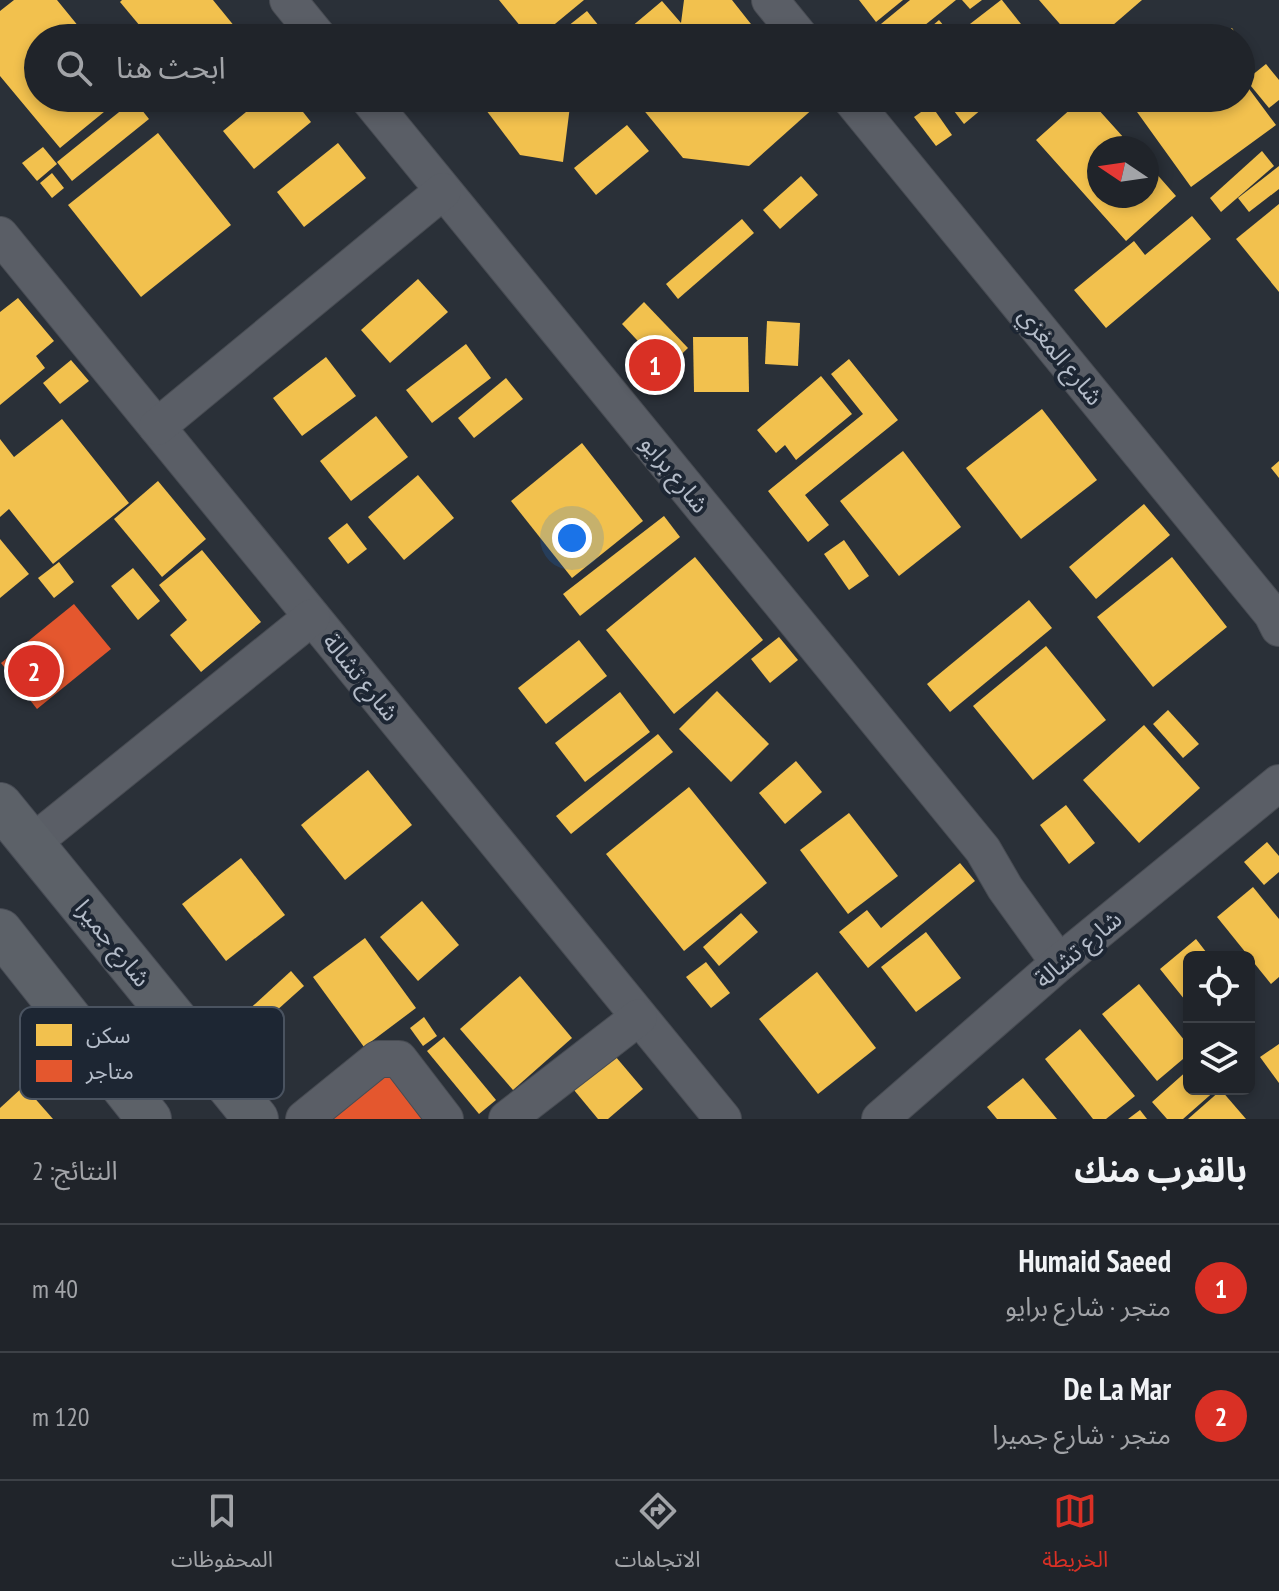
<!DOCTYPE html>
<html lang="ar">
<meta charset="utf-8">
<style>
:root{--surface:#20242a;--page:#2d3036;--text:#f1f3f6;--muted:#a2a4a8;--line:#3d4147;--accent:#d93025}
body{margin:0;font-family:"PT Sans Narrow","Noto Sans Arabic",sans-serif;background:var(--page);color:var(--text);direction:rtl}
.controls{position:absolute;right:24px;bottom:24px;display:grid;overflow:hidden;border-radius:12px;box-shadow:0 4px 12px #0003}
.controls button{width:72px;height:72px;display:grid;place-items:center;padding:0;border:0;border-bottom:2px solid var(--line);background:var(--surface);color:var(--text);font:40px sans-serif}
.compass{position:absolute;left:1087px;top:136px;width:72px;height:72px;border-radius:50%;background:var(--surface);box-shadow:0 4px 12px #0003;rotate:283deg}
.you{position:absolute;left:572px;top:538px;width:28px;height:28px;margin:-20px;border:6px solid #fff;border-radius:50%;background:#1a73e8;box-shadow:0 0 0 12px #1a73e833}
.badge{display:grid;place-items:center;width:52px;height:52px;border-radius:50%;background:var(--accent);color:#fff;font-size:26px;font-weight:700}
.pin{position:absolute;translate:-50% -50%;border:4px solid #fff;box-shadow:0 2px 8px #0006}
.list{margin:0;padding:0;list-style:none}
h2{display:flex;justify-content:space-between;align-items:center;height:104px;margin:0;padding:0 32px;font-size:34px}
h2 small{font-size:26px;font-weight:400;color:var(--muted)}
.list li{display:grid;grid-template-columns:52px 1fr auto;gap:24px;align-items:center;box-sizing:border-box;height:128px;padding:0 32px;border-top:2px solid var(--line)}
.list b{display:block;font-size:30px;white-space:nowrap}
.list p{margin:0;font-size:26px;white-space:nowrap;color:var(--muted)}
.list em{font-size:26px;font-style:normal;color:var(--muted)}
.icon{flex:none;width:44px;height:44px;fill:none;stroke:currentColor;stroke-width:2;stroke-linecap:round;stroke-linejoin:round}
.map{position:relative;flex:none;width:1279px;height:1119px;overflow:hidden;direction:ltr}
.search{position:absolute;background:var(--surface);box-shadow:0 4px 12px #0003;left:24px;right:24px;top:24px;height:88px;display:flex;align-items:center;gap:20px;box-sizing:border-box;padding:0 28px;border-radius:44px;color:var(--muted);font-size:30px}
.sheet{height:360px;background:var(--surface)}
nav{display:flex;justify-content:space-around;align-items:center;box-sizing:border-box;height:112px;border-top:2px solid var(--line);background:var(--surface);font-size:22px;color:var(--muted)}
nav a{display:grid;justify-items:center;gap:4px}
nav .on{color:var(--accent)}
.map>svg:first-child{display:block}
</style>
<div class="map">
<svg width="1279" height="1119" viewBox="0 0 1279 1119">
<rect width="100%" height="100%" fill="#2a3038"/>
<g fill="#f2c14e">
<polygon points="14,0 57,0 88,38 38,38 38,98 121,98 60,148 0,76 0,11"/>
<polygon points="122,0 213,0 244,38 150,38 120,2"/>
<polygon points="499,0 584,0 538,38 530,38"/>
<polygon points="684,0 732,0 762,38 618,38 662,1 681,23"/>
<polygon points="859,0 903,0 876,22"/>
<polygon points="910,0 956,0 909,38 864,38"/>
<polygon points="962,0 982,0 970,9"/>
<polygon points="1001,0 1002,0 1032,38 960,38 957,34"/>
<polygon points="1039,0 1142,0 1098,38 1072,38"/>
<polygon points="587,11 603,31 594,38 553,38"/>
<polygon points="939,20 954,38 918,38"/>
<polygon points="1232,28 1239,38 1219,38"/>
<polygon points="1266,64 1279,80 1279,100 1269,108 1246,80"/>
<polygon points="1241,78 1276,125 1191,187 1132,105 1142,98 1188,98 1194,107 1206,98 1241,98"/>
<polygon points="263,98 292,98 311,122 254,169 223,131"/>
<polygon points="487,98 571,98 563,162 520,155 486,110"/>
<polygon points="638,98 810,98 816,106 749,166 683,158 637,102"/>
<polygon points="944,98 983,98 988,104 964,124"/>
<polygon points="1083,98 1088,98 1133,148 1099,148 1099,196 1147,196 1147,163 1176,196 1126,241 1036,140"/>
<polygon points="134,100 149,119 72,181 57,162"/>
<polygon points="931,105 952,135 936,146 914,117"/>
<polygon points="627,125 649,151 596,195 574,168"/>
<polygon points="158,133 231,225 141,297 68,205"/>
<polygon points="338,143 366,178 304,227 277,192"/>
<polygon points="43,147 57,164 37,181 22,163"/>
<polygon points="1262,151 1274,166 1221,212 1210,198"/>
<polygon points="1279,166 1279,189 1249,212 1238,198"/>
<polygon points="52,173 64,188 52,198 40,183"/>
<polygon points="801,176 818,195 780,229 763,210"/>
<polygon points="1279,204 1279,292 1236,239"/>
<polygon points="1192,216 1211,239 1106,328 1074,290 1134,241 1145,255"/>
<polygon points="742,219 754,233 678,299 666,284"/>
<polygon points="418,279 448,312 390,363 361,330"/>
<polygon points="18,298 54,341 36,356 45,368 0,405 0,312"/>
<polygon points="644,302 688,348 665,370 622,324"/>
<polygon points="767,321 800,323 798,366 765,364"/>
<polygon points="693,337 748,337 749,392 694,392"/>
<polygon points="466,344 491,378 432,423 406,390"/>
<polygon points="326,357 356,396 302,436 273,398"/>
<polygon points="849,359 898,420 805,495 829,525 808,542 768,491 863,414 831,374"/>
<polygon points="71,360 89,381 60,404 43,383"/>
<polygon points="821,376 852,414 796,460 785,445 776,453 757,430"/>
<polygon points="506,378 523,399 474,438 458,418"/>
<polygon points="1042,409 1097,480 1021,539 966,468"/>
<polygon points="376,416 408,457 351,501 320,461"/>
<polygon points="62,419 129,503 53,564 9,509 0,517 0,439 14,457"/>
<polygon points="582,443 643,521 572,578 511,501"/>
<polygon points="903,451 961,527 899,576 840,501"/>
<polygon points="1279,461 1279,478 1271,468"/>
<polygon points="418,475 454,518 404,560 368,517"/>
<polygon points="158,481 206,539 162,577 114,519"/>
<polygon points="1144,504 1170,535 1096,599 1069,567"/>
<polygon points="664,516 680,537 580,616 563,594"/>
<polygon points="347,523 367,549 348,564 328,538"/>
<polygon points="0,539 29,574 0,598"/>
<polygon points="844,540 869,576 849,590 824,554"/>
<polygon points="202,550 261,622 201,672 170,635 187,620 159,585"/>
<polygon points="695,557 763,640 674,714 606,630"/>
<polygon points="1172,557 1227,627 1153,687 1097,617"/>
<polygon points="59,562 74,582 54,598 38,578"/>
<polygon points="133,568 160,601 138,620 111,586"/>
<polygon points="1029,600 1052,628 950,712 927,684"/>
<polygon points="779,637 798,660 770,683 751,659"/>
<polygon points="579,640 607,676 546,724 518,688"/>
<polygon points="1046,646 1106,720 1033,780 973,706"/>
<polygon points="717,691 769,744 731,782 679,729"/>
<polygon points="620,692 650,732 585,782 555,743"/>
<polygon points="1168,710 1199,744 1183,758 1153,724"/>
<polygon points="1144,725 1200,788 1139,843 1083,780"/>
<polygon points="658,734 673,752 571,834 556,816"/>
<polygon points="796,761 822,792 785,824 759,793"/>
<polygon points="368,770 412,825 345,880 301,825"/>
<polygon points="689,787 767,883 684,951 606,854"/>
<polygon points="1066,805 1095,843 1069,864 1040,825"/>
<polygon points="849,813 898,876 848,914 800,850"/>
<polygon points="1267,842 1279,856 1279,872 1264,885 1244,862"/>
<polygon points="241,858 285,915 226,961 182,904"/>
<polygon points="960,863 975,881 868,968 839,932 867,910 881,928"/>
<polygon points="1253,887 1279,919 1279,977 1271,984 1217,917"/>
<polygon points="422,901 459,945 418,981 380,937"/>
<polygon points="741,913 758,932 719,966 703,947"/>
<polygon points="926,932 961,978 916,1012 881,967"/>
<polygon points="365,938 416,1008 364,1047 313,977"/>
<polygon points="1196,939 1210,957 1189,957 1189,1005 1160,969"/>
<polygon points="706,962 730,993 711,1008 686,977"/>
<polygon points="291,971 304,986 256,1029 243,1015"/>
<polygon points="817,972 876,1048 818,1094 759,1019"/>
<polygon points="520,976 572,1038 513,1090 460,1029"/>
<polygon points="1139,984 1189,1046 1189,1054 1157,1081 1102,1014"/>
<polygon points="424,1017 437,1036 423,1046 410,1028"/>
<polygon points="1080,1029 1135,1096 1106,1119 1093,1119 1045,1059"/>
<polygon points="444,1037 496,1100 479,1114 427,1051"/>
<polygon points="1279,1044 1279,1083 1260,1057"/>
<polygon points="610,1050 643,1089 608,1119 598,1119 569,1084"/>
<polygon points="1189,1069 1189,1089 1217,1089 1183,1119 1167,1119 1152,1102"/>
<polygon points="1023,1078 1057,1119 997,1119 987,1107"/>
<polygon points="24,1086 53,1119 0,1119 0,1108"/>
<polygon points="1221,1090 1246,1119 1188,1119"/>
<polygon points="1140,1110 1147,1119 1128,1119"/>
</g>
<g fill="#e4572e">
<polygon points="74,604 111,649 37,709 1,663"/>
<polygon points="383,1068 422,1119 324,1119"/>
</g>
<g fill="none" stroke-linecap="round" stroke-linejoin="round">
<defs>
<g id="minor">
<polyline points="288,0 319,38"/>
<polyline points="770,0 801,38"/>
<polyline points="368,98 983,850 1005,888 1059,963"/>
<polyline points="850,98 1272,614 1279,628"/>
<polyline points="0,235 723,1119"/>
<polyline points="157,427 443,191"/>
<polyline points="31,844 312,617"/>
<polyline points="304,1119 378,1059 399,1059 445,1119"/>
<polyline points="507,1119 639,1017"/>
<polyline points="880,1119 1059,963 1279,783"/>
</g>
<g id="major">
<polyline points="0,805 256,1119"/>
<polyline points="0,931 149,1119"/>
</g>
</defs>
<use href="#minor" stroke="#484c53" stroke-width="38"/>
<use href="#major" stroke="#484c55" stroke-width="46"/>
<use href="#minor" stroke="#5a5e66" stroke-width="36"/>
<use href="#major" stroke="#5c6168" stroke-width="44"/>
</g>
<g text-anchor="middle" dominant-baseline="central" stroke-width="8" stroke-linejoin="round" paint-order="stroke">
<g font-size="24" fill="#b4bcc9" stroke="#1d2633">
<text transform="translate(1061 356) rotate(51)">شارع المغزي</text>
<text transform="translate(675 474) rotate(51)">شارع برايو</text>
<text transform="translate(361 677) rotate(51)">شارع تشالة</text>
<text transform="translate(113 943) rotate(51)">شارع جميرا</text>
<text transform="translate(1078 949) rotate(-40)">شارع تشالة</text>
</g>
</g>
<rect x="20" y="1007" width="264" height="92" rx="12" fill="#1d2633" stroke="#4a5360" stroke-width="2"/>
<rect x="36" y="1024" width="36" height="22" fill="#f2c14e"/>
<rect x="36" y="1060" width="36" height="22" fill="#e4572e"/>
<g font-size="22" fill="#b4bcc9">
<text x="86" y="1043">سكن</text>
<text x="86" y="1079">متاجر</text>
</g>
</svg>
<div class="controls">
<button><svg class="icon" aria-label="locate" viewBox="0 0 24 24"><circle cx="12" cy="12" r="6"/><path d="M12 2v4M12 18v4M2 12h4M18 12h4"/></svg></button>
<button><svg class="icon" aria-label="layers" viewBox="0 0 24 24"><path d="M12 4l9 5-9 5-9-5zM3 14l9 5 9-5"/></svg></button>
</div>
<svg class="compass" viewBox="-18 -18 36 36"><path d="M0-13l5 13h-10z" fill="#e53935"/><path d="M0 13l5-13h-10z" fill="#a2a4a8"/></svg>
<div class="you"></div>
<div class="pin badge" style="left:655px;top:365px">1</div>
<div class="pin badge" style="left:34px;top:671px">2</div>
<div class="search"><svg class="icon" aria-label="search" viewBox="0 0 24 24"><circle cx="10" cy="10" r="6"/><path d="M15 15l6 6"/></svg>ابحث هنا</div>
</div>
<section class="sheet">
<h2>بالقرب منك<small>النتائج: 2</small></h2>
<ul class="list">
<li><span class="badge">1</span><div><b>Humaid Saeed</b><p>متجر · شارع برايو</p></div><em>40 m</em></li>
<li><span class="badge">2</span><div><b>De La Mar</b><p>متجر · شارع جميرا</p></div><em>120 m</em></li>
</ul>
</section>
<nav>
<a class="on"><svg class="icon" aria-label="map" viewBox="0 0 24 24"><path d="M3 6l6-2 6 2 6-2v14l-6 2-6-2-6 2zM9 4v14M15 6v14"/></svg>الخريطة</a>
<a><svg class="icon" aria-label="directions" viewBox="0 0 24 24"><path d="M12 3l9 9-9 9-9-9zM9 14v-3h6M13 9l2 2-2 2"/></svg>الاتجاهات</a>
<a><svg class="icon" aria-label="saved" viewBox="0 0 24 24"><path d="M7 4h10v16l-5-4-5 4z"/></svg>المحفوظات</a>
</nav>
